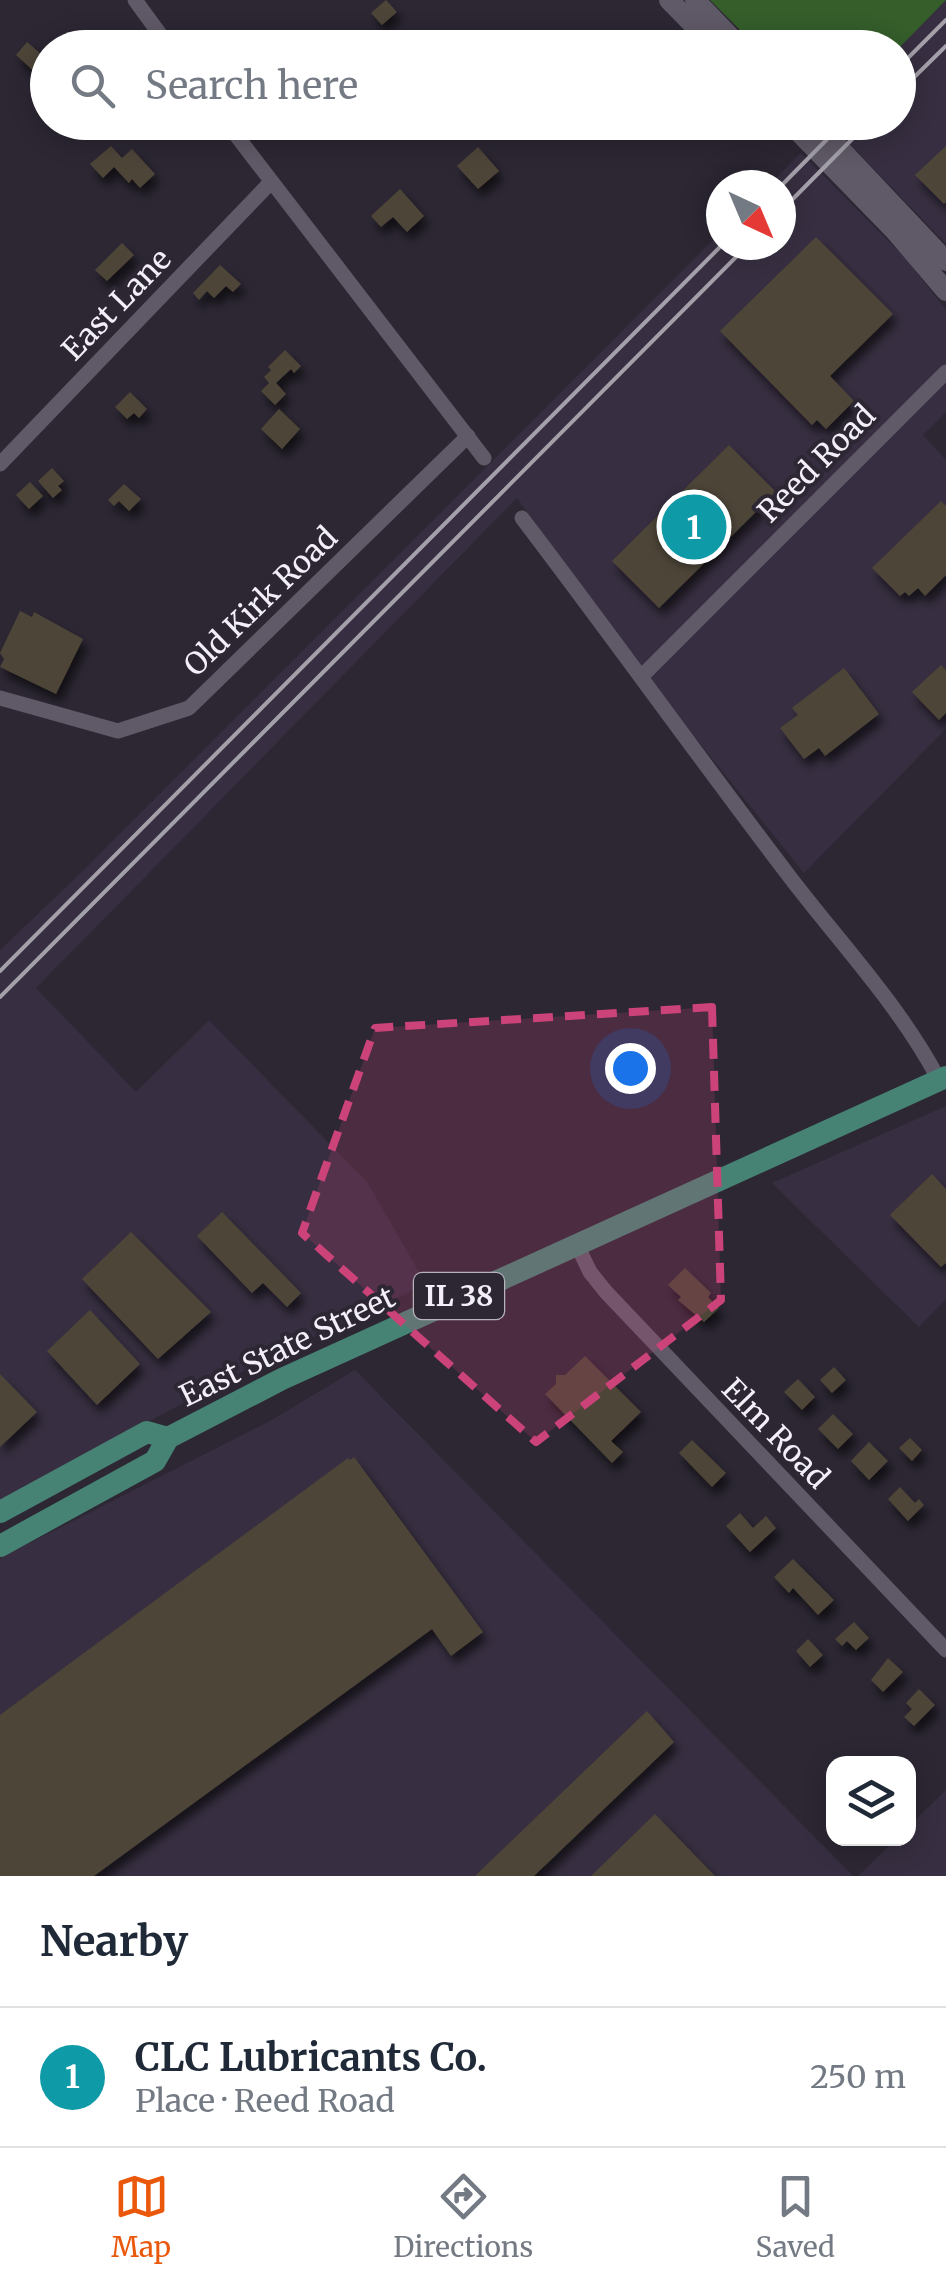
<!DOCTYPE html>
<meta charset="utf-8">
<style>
:root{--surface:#fff;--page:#f2f2f3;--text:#1f2937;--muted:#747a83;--line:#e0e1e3;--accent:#ea580c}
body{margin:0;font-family:Merriweather,serif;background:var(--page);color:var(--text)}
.controls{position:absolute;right:30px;bottom:30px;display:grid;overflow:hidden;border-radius:20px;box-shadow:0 5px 25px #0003}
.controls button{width:90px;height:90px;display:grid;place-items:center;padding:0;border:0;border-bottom:2px solid var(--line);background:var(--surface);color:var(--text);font:50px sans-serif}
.compass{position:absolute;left:706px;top:170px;width:90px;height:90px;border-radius:50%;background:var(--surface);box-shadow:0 5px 25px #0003;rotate:136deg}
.you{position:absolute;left:630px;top:1068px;width:35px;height:35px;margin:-25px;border:8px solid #fff;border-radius:50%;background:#1a73e8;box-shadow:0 0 0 15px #1a73e833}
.badge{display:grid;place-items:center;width:65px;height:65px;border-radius:50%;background:var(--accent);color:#fff;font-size:32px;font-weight:700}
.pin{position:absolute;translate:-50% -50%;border:5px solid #fff;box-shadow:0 2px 10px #0006}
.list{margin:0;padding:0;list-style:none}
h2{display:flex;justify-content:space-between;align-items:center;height:130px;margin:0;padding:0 40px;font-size:42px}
h2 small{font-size:32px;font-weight:400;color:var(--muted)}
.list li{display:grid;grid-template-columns:65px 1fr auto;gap:30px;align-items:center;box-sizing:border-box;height:140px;padding:0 40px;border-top:2px solid var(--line)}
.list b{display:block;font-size:38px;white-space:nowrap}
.list p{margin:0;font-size:32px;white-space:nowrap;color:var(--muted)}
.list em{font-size:32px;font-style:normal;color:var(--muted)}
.icon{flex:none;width:55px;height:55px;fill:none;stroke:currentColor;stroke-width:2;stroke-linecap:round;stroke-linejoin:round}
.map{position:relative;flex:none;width:946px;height:1876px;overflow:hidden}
.search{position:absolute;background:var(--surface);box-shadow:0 5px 25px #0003;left:30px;right:30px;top:30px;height:110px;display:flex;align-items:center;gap:25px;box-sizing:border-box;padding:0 35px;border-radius:55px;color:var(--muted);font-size:38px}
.sheet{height:270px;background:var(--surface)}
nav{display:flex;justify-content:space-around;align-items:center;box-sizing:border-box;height:140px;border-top:2px solid var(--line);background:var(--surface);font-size:28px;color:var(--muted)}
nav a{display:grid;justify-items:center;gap:5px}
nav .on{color:var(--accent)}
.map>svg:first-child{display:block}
</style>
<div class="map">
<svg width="946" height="1876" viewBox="0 0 946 1876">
<defs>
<filter id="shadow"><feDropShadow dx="4.5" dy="8" stdDeviation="5" flood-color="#0009"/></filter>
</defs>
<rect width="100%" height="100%" fill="#2c2733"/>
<g fill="#372f41">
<polygon points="946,0 946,244 830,123 898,122 899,48"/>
<polygon points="801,153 907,260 946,310 946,412 923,435 946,460 946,729 804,873 649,680 517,498 36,988 136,1092 209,1020 367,1182 426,1284 251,1367 0,1501 0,950 84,870 721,232 721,245 781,245 781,185 769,185"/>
<polygon points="946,1106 946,1299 919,1327 772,1183"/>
<polygon points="355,1370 853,1876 0,1876 0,1558 270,1421"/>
<polygon points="946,1790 946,1876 858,1876 896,1839 908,1838 909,1826"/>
</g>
<polygon fill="#355e2b" points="710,0 946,0 899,48 757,47"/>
<g fill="#4e4538" filter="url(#shadow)">
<polygon points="386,0 397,12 382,25 371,13"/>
<polygon points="27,42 48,60 48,84 16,55"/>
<polygon points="111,146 122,158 132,149 155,174 140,188 132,179 129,183 114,167 103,178 90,164"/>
<polygon points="946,146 946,202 944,204 915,175"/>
<polygon points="478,147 499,171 478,189 457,166"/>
<polygon points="400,189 424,216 407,232 393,217 381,227 371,216"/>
<polygon points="816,237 893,314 830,376 854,401 826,429 817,420 812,425 720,331"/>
<polygon points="122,243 134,255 107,281 95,270"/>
<polygon points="220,265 241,284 233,292 226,286 214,298 207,291 199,300 193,293"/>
<polygon points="285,350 301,366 294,373 291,369 276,383 286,394 275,405 261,391 269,383 264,377 271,370 268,367"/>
<polygon points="130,392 147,409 139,418 134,413 127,419 115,407"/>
<polygon points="279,409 300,429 282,449 261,429"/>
<polygon points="729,445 776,492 659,608 612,561"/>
<polygon points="52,468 64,481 58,486 62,490 53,498 38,481"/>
<polygon points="30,482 43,496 29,509 16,495"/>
<polygon points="124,484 141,499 129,511 119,501 114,506 108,500"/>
<polygon points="941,501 946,506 946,575 925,596 918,588 909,596 905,592 900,596 872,568"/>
<polygon points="20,611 32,617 34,612 83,639 56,694 0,667 4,659 0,653"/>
<polygon points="941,665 946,670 946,713 939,720 912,692"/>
<polygon points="844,668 879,714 825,756 819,748 804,759 780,728 798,715 792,708"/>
<polygon points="932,1174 946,1189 946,1263 941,1267 890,1215"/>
<polygon points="222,1212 301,1293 287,1307 263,1283 252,1293 197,1236"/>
<polygon points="131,1232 211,1312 158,1359 82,1279"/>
<polygon points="685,1268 711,1293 708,1297 719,1308 704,1322 678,1300 681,1297 668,1285"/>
<polygon points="90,1310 140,1364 97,1405 47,1351"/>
<polygon points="585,1356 641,1412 611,1441 623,1452 612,1463 545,1394 556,1384 556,1375 565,1375"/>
<polygon points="834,1367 846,1380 832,1393 820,1380"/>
<polygon points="0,1374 37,1412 0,1447"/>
<polygon points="798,1379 815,1397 802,1410 784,1392"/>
<polygon points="833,1414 853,1434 838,1449 818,1429"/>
<polygon points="910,1438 922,1450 912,1461 899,1448"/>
<polygon points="692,1440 726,1473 712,1487 679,1453"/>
<polygon points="869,1442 888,1461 869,1480 851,1461"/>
<polygon points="354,1457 483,1632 451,1656 432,1629 94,1876 0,1876 0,1715 348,1458 350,1460"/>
<polygon points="900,1487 915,1503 919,1499 924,1505 908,1521 888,1499"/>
<polygon points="740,1513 753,1528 766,1516 776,1528 750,1552 726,1526"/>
<polygon points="793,1559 834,1600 818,1615 793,1588 789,1593 774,1577"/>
<polygon points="854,1622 869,1638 856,1650 847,1641 842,1646 835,1639"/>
<polygon points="808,1639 823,1655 810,1667 796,1651"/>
<polygon points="888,1658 903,1672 883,1692 871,1680"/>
<polygon points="919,1689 935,1705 914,1726 904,1717 912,1709 906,1703"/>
<polygon points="647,1711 674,1742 534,1876 475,1876"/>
<polygon points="655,1814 715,1876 591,1876"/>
</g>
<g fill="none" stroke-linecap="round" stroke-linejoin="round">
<g stroke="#605a68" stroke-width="15">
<polyline points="135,0 170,48"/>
<polyline points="226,122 484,458"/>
<polyline points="0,464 271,182"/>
<path d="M 522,518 C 611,635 697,755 786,872 C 838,941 899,1004 939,1080"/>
<polyline points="641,677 946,372"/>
<polyline points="0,698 118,731 189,708 468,436"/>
<polyline points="577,1245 590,1272 606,1292 946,1650"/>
</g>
<g stroke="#605a68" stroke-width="20">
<polyline points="669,0 716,48"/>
<polyline points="695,0 741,48"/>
<polyline points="789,122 895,231 946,291"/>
<polyline points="815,122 946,261"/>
</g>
<g stroke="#478375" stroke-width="22">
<polyline points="0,1512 147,1432 168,1438"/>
<polyline points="0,1546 155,1461 168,1438 282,1379 946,1077"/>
</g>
<g stroke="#a4a0aa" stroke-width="4">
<polyline points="898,68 946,20"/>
<polyline points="898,93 946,46"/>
<polyline points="781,186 844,122"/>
<polyline points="781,211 869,122"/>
<polyline points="0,971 722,245"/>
<polyline points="0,997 748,245"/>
</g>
</g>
<path fill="#cc437a" fill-opacity="0.2" stroke="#cc437a" stroke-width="8" stroke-dasharray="20 12" stroke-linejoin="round" d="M 712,1007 L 721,1300 L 536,1442 L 302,1233 L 375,1028 Z"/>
<g text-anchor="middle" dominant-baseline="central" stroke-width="8" stroke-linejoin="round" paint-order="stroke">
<rect fill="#2c2733" stroke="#b7b3bd" stroke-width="2.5" x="414" y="1273" width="90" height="46" rx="8"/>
<g font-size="28" font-weight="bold" fill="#f3eff8">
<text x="459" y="1296">IL 38</text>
</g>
<g font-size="30" fill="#f3eff8" stroke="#2c2733">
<text transform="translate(116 304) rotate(-46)">East Lane</text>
<text transform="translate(816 463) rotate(-45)">Reed Road</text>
<text transform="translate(260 601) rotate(-44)">Old Kirk Road</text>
<text transform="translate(287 1346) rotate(-26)">East State Street</text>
<text transform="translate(776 1433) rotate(46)">Elm Road</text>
</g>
</g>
</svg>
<div class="controls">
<button><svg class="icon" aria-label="layers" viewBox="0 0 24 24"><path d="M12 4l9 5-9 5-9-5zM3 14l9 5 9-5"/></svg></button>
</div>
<svg class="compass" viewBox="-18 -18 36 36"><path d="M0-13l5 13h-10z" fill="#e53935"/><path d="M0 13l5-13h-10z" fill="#747a83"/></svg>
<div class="you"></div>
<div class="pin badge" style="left:694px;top:527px;background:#0f9aa8">1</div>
<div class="search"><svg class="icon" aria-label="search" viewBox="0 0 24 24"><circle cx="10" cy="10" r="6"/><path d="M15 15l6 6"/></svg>Search here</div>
</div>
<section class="sheet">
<h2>Nearby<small></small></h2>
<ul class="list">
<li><span class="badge" style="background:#0f9aa8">1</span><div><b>CLC Lubricants Co.</b><p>Place · Reed Road</p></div><em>250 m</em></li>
</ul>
</section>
<nav>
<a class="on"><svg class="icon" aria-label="map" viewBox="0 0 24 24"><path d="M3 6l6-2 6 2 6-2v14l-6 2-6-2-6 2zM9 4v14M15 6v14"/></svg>Map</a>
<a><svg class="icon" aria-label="directions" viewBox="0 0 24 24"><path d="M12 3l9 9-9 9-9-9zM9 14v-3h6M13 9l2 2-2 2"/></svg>Directions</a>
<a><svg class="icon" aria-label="saved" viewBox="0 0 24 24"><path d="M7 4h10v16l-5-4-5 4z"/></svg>Saved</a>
</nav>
